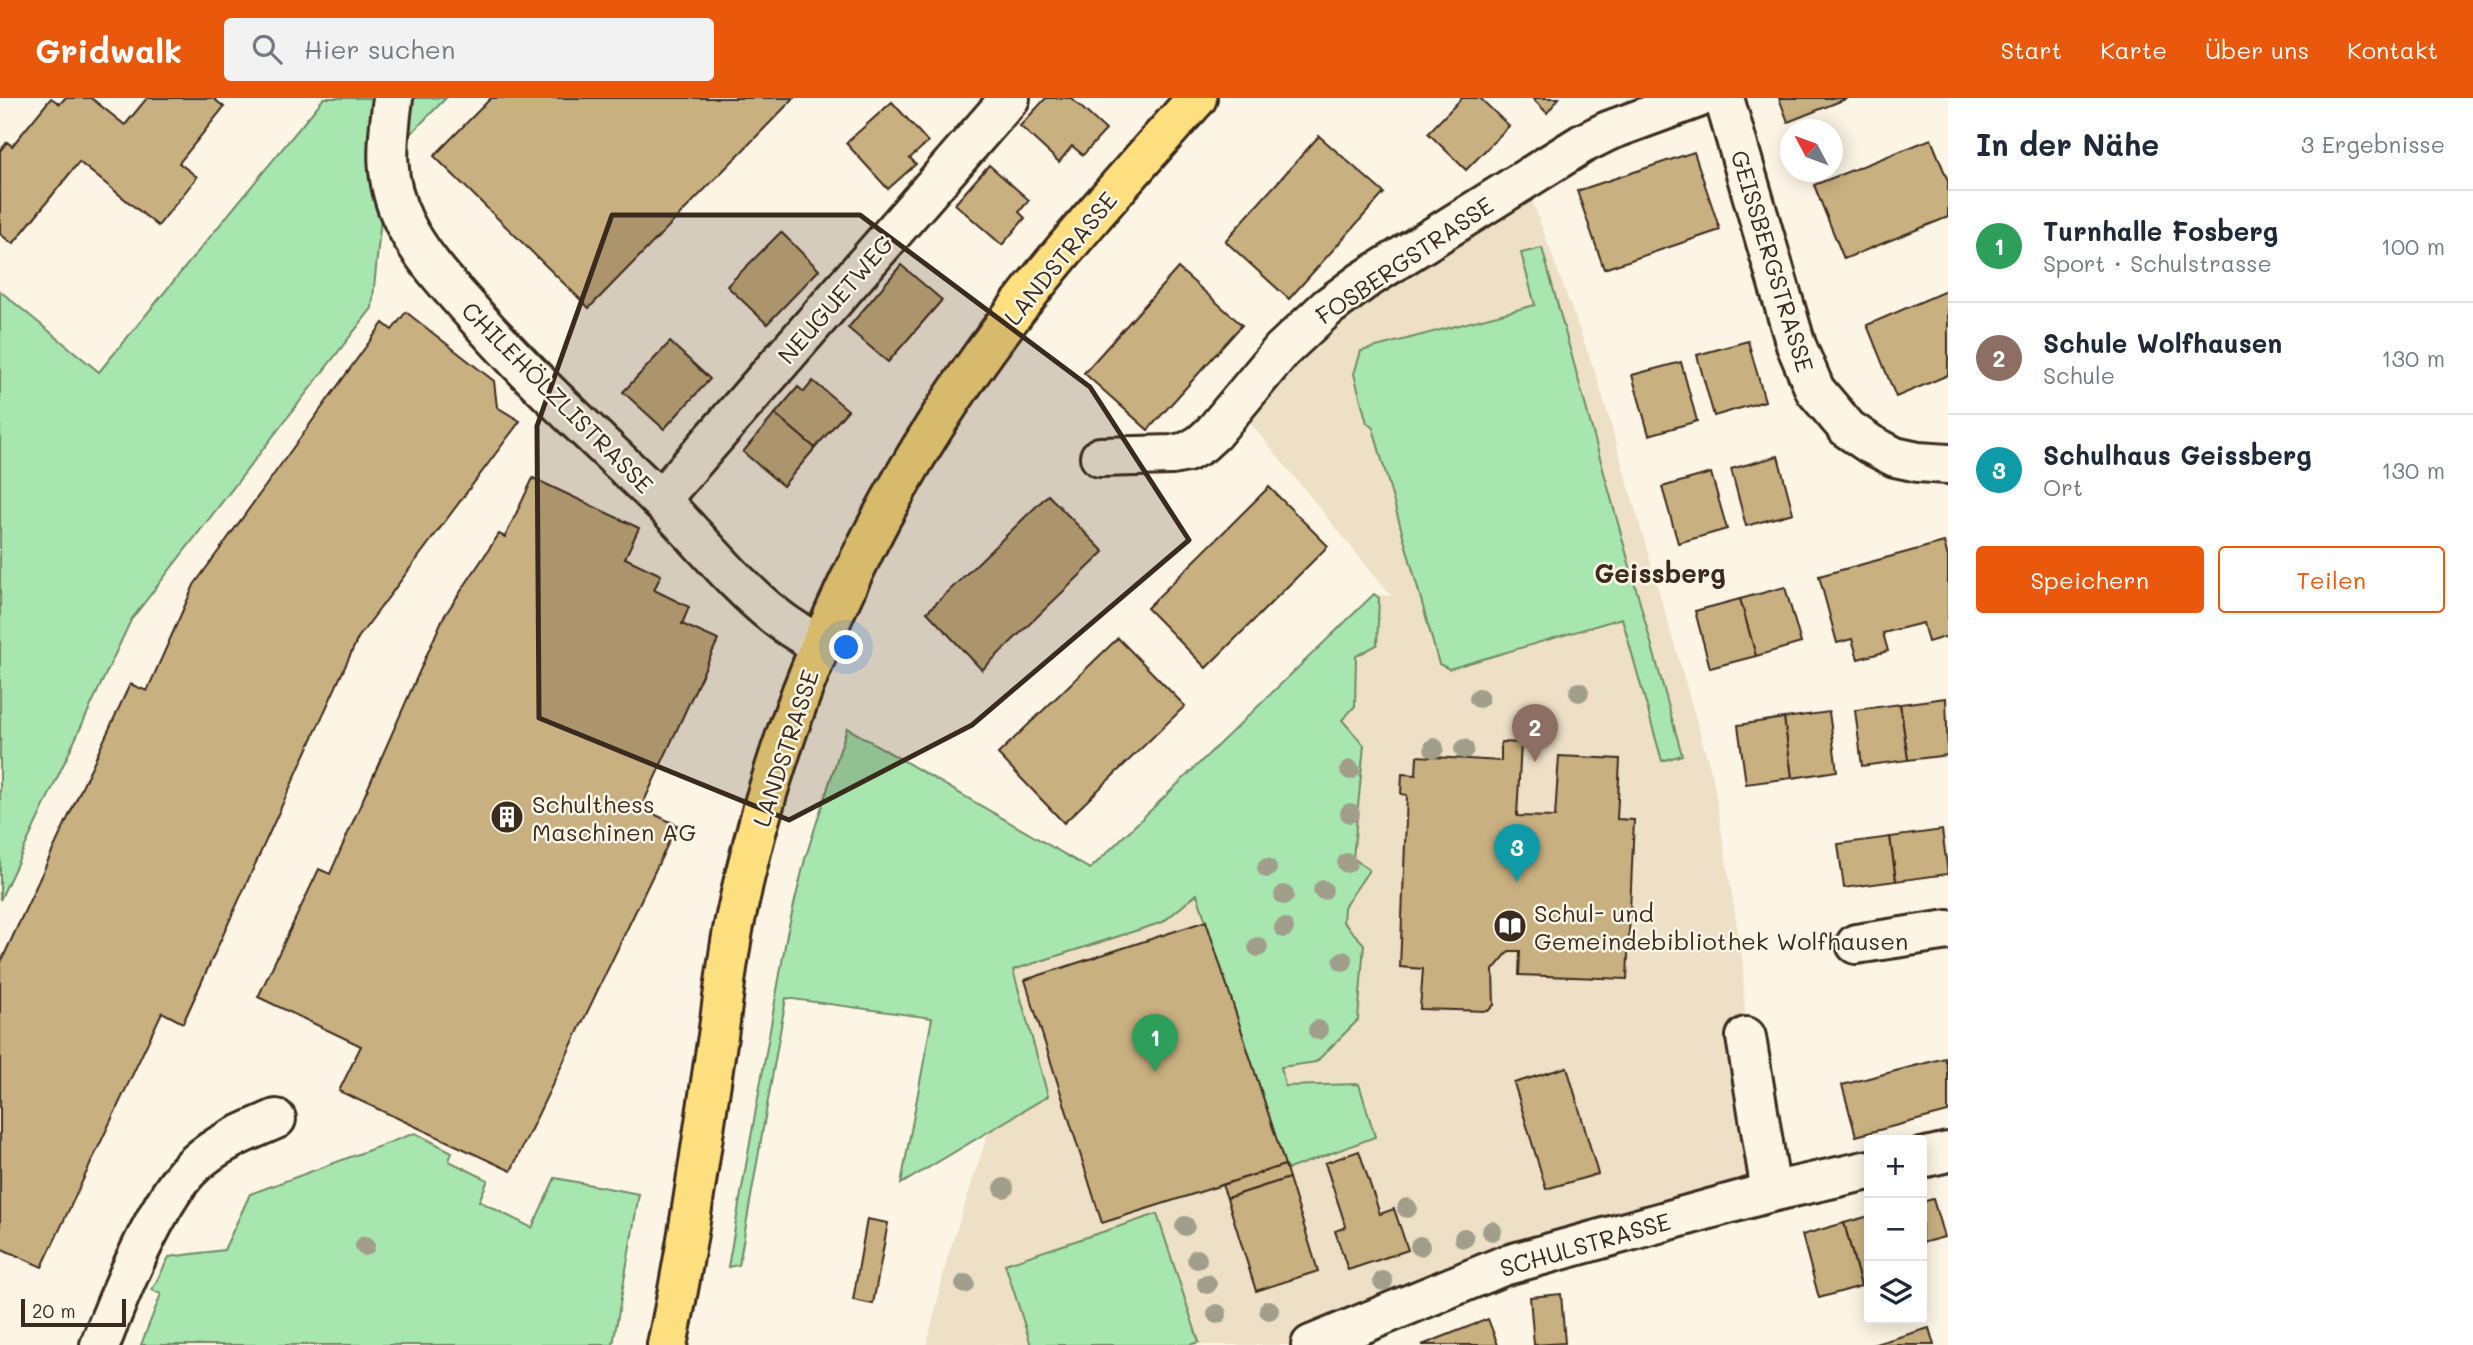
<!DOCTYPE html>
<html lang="de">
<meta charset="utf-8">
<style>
:root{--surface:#fff;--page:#f2f2f3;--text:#1f2937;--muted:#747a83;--line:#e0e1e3;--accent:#ea580c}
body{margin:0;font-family:Mali,sans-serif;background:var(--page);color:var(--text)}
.controls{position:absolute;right:21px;bottom:21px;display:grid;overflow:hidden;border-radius:7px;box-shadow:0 4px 18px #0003}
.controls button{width:63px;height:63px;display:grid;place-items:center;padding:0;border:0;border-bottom:2px solid var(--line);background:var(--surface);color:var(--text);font:35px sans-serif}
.compass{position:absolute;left:1780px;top:21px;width:63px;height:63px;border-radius:50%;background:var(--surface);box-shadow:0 4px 18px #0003;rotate:311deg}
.scale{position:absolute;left:21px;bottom:18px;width:105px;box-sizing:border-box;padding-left:7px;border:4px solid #3b2a1e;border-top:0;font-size:19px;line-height:24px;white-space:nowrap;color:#3b2a1e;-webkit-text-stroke:5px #fcf5e5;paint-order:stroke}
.you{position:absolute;left:847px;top:550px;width:24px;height:24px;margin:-18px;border:5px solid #fff;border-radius:50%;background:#1a73e8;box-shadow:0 0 0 10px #1a73e833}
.badge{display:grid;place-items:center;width:46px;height:46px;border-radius:50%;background:var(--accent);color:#fff;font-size:23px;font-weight:700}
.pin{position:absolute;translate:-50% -58px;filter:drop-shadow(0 2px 4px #0008)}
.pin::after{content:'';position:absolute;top:37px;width:24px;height:21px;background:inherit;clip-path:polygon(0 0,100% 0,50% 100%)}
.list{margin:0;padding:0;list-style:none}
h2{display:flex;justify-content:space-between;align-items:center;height:91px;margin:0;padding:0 28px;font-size:30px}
h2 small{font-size:23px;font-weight:400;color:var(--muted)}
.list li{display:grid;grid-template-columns:46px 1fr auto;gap:21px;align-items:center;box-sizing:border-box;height:112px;padding:0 28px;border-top:2px solid var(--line)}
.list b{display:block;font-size:26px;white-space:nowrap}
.list p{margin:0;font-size:23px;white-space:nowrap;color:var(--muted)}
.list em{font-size:23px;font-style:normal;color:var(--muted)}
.actions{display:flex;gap:14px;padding:21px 28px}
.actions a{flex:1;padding:16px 0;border:2px solid var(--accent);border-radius:7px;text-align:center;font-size:24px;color:var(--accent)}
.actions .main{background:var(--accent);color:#fff}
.icon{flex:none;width:38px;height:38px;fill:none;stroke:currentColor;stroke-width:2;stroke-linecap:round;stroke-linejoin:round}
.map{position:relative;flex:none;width:1948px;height:1247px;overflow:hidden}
header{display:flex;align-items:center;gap:42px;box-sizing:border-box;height:98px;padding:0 35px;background:var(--accent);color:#fff}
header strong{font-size:33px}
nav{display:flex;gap:38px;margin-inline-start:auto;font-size:24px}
.search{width:490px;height:63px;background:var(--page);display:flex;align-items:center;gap:18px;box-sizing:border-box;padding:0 24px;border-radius:7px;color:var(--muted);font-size:26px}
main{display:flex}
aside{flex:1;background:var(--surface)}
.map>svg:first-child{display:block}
</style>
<header>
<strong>Gridwalk</strong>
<div class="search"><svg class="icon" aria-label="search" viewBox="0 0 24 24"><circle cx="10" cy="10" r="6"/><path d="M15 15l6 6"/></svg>Hier suchen</div>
<nav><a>Start</a><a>Karte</a><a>Über uns</a><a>Kontakt</a></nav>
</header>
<main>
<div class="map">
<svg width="1948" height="1247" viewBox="0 0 1948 1247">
<rect width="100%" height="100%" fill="#fcf5e5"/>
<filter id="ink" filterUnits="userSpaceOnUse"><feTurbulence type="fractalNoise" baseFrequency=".0143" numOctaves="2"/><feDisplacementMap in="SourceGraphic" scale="14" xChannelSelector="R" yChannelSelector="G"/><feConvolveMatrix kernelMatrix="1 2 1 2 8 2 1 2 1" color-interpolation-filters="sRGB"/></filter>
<g filter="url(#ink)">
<polygon fill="#ede0c7" points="1530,97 1598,282 1713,680 1743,865 1746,939 1767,1079 1503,1168 1346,1247 927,1247 947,1161 989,1032 1048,998 1013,872 1163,824 1355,608 1356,558 1379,500 1374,496 1391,498 1248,322 1293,264 1357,211"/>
<g fill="#a7e7af" stroke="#718866" stroke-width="2">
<polygon points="324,0 446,0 387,60 372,210 131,522 0,802 0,193 99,274"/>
<polygon points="1542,150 1682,657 1662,663 1622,520 1449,571 1439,566 1373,330 1367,325 1354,276 1361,253 1535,207 1521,155"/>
<polygon points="1374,496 1379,500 1377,547 1356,558 1355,608 1342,622 1364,647 1353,760 1369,772 1344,809 1343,824 1364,846 1358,922 1316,964 1281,969 1285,988 1359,986 1375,1039 1286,1072 1197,796 1163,824 1013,872 1048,998 901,1086 932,920 786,900 739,1167 728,1169 787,836 805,761 847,630 1090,771"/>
<polygon points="415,1035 452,1054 449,1063 488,1082 479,1103 532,1130 555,1080 639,1096 613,1247 141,1247 161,1196 152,1192 169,1159 224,1152 250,1096"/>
<polygon points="1157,1116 1199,1244 1189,1247 1031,1247 1005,1166"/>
</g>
<g fill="#c9b080" stroke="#3b2a1e" stroke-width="2">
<polygon points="51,0 60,6 65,0 91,0 125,27 147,0 213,0 224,9 179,65 197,79 158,128 79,64 13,146 0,136 0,53 7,44 12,48"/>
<polygon points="491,0 794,0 589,210 434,58"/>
<polygon points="1046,0 1071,0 1106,32 1083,57 1072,48 1059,64 1020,28"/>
<polygon points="1462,0 1480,0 1509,28 1466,72 1428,35"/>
<polygon points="1532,0 1559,0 1547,15"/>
<polygon points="1779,0 1848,0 1788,24"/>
<polygon points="892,4 928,44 910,60 916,66 888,91 846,45"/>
<polygon points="1319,38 1384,95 1289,201 1225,143"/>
<polygon points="1931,41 1948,83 1948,119 1844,161 1814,87"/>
<polygon points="1694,54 1720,132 1604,171 1577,93"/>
<polygon points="989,67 1029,102 1019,114 1025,120 1002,147 955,106"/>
<polygon points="781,134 819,172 767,226 727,188"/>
<polygon points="901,167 942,202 888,264 848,230"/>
<polygon points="1178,170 1242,227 1148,332 1084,275"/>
<polygon points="1948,192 1948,277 1896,299 1867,227"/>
<polygon points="406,214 494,283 497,309 520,323 358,540 183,925 162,914 42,1169 0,1150 0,866 130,586 147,593 194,487 383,225 392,232"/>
<polygon points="1748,243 1765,303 1714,318 1697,257"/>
<polygon points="670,244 710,281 664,331 623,294"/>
<polygon points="1681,264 1697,323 1649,337 1632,277"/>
<polygon points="813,283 848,312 815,350 775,316 798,289 804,294"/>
<polygon points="775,316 815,350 783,388 743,354"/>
<polygon points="1778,358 1793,415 1746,428 1731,371"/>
<polygon points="1711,375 1727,431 1678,445 1662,389"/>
<polygon points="533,380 639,430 625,460 661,477 654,492 689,509 682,526 718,542 641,710 677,727 511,1073 339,993 361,948 258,899 319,771 330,776 443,520 499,436 505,439"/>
<polygon points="1269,389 1328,448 1206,570 1147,510"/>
<polygon points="1048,397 1104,454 982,572 927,514"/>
<polygon points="1944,444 1948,459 1948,538 1928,544 1923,525 1883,535 1888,553 1858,561 1852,541 1837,545 1819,478"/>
<polygon points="1785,489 1801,545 1756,558 1740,501"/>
<polygon points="1740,501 1756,558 1710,570 1695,513"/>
<polygon points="1118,540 1185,608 1064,725 998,656"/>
<polygon points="1946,600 1948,657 1908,662 1900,606"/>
<polygon points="1900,606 1908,662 1862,668 1855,612"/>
<polygon points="1829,614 1837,673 1792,680 1784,620"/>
<polygon points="1784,620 1792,680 1746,686 1738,627"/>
<polygon points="1501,644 1521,645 1517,718 1555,719 1559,658 1620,661 1617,721 1634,722 1627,881 1519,877 1520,853 1509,853 1493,872 1494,907 1488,913 1420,911 1423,871 1400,869 1407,697 1401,696 1402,676 1416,677 1417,658 1501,663"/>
<polygon points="1942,732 1948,776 1896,783 1890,739"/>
<polygon points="1890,739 1896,783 1844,790 1838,746"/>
<polygon points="1206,823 1285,1067 1102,1125 1025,882"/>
<polygon points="1945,960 1948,971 1948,1014 1856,1038 1842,987"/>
<polygon points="1567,969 1598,1076 1546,1091 1514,985"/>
<polygon points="1359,1053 1380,1116 1394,1111 1408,1152 1348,1172 1335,1133 1346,1129 1325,1065"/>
<polygon points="1285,1067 1289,1080 1227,1100 1222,1087"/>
<polygon points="1289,1080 1318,1173 1256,1193 1227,1100"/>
<polygon points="1933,1101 1944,1139 1922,1145 1922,1104"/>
<polygon points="1869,1118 1869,1186 1861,1188 1844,1125"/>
<polygon points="867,1121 888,1125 873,1206 853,1202"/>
<polygon points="1844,1125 1861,1188 1819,1200 1802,1137"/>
<polygon points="1561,1196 1565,1245 1534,1247 1530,1199"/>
<polygon points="1488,1221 1498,1247 1422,1247"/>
<polygon points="1929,1230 1934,1247 1872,1247"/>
</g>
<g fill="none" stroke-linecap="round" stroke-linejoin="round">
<defs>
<g id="minor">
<path d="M 393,0 C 387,46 383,82 404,124 C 420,157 447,186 471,213 C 529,280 595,339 659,401 C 698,439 732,484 775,518 C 788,529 804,538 820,547"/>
<polyline points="1724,0 1796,247 1815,292 1848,331 1870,346 1895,359 1918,364 1948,366"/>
<polyline points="1100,359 1172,357 1187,354 1201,346 1213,335 1282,252 1328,209 1363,183 1582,46 1608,33 1698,0"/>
<polyline points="660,402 1010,0"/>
<polyline points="1856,846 1948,832"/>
<polyline points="1746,939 1771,1094"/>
<polyline points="1922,1060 1948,1054"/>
<path d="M 100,1247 C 118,1200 159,1097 196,1065 C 219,1044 248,1033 276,1021"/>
<polyline points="1311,1247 1503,1168 1771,1094 1869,1072"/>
</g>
<path id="major" d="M 667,1247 C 689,1145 702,1041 718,938 C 723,901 727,864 734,827 C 778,611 870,406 1003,229 C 1063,149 1131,74 1197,0"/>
</defs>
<use href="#minor" stroke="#3b2a1e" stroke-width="44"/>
<use href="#major" stroke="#3b2a1e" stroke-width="44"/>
<use href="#minor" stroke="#fcf5e5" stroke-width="38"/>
<use href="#major" stroke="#fedf80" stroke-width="38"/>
</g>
<g fill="#a19f8b">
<circle cx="1579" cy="594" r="10"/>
<circle cx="1479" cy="600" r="10"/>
<circle cx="1434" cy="650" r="10"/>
<circle cx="1464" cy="651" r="10"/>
<circle cx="1350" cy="672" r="10"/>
<circle cx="1350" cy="715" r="10"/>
<circle cx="1347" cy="765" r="10"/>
<circle cx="1267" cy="770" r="10"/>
<circle cx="1323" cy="792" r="10"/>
<circle cx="1284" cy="797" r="10"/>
<circle cx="1284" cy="830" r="10"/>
<circle cx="1258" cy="849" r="10"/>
<circle cx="1343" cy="863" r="10"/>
<circle cx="1318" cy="932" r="10"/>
<circle cx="1004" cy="1090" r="10"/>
<circle cx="1407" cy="1110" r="10"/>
<circle cx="1185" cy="1128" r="10"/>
<circle cx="1492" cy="1133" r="10"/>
<circle cx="1464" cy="1140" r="10"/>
<circle cx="365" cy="1148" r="10"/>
<circle cx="1420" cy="1148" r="10"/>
<circle cx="1197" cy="1161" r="10"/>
<circle cx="1383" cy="1183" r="10"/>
<circle cx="965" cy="1186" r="10"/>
<circle cx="1207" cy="1186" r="10"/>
<circle cx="1269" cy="1212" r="10"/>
<circle cx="1217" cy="1216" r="10"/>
</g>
</g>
<path fill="#3b2a1e" fill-opacity="0.2" stroke="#3b2a1e" stroke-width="5" stroke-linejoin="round" d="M 612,117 L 860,117 L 1090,289 L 1189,442 L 972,627 L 789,722 L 539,620 L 537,328 Z"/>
<defs>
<symbol id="building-disc" viewBox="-11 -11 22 22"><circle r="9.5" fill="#3b2a1e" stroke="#fcf5e5"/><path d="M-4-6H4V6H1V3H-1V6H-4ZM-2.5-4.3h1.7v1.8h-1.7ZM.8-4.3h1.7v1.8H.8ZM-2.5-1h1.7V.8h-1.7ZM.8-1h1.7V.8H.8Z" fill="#fff"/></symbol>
<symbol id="library-disc" viewBox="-11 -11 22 22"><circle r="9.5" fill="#3b2a1e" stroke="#fcf5e5"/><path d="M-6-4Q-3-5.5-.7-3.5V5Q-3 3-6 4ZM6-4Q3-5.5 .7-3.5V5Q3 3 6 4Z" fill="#fff"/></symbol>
</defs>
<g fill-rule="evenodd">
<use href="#building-disc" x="488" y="700" width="38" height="38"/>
<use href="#library-disc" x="1491" y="809" width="38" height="38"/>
</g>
<g text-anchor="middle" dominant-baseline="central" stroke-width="5" stroke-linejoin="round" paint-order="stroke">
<g font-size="24" fill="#3b2a1e" stroke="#fcf5e5">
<text transform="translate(1060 160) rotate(-51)">LANDSTRASSE</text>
<text transform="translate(1404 162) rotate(-34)">FOSBERGSTRASSE</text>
<text transform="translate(1773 163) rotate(73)">GEISSBERGSTRASSE</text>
<text transform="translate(835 201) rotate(-49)">NEUGUETWEG</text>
<text transform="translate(558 299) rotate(45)">CHILEHÖLZLISTRASSE</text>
<text transform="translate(785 650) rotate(-72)">LANDSTRASSE</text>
<text transform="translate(1585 1146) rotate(-16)">SCHULSTRASSE</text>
</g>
<g font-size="24" fill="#3b2a1e" stroke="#fcf5e5" text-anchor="start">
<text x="532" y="705">Schulthess<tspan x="532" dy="28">Maschinen AG</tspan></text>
<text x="1534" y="814">Schul- und<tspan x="1534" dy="28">Gemeindebibliothek Wolfhausen</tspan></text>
</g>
<g font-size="26" font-weight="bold" fill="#3b2a1e" stroke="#fcf5e5">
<text x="1660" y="475">Geissberg</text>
</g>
</g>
</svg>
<div class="controls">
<button>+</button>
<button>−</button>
<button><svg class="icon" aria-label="layers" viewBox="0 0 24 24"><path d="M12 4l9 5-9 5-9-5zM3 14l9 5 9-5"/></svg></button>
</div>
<svg class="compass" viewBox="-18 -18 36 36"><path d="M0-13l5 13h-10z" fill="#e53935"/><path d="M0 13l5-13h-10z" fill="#747a83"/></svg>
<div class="scale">20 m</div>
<div class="you"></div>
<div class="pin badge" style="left:1155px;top:974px;background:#2e9e5b">1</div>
<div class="pin badge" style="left:1535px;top:664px;background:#8d6e63">2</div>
<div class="pin badge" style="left:1517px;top:784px;background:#0f9aa8">3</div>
</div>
<aside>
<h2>In der Nähe<small>3 Ergebnisse</small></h2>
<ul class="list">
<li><span class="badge" style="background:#2e9e5b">1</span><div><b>Turnhalle Fosberg</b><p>Sport · Schulstrasse</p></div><em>100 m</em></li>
<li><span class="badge" style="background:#8d6e63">2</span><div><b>Schule Wolfhausen</b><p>Schule</p></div><em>130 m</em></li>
<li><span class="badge" style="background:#0f9aa8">3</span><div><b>Schulhaus Geissberg</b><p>Ort</p></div><em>130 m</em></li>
</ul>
<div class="actions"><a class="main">Speichern</a><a>Teilen</a></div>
</aside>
</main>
